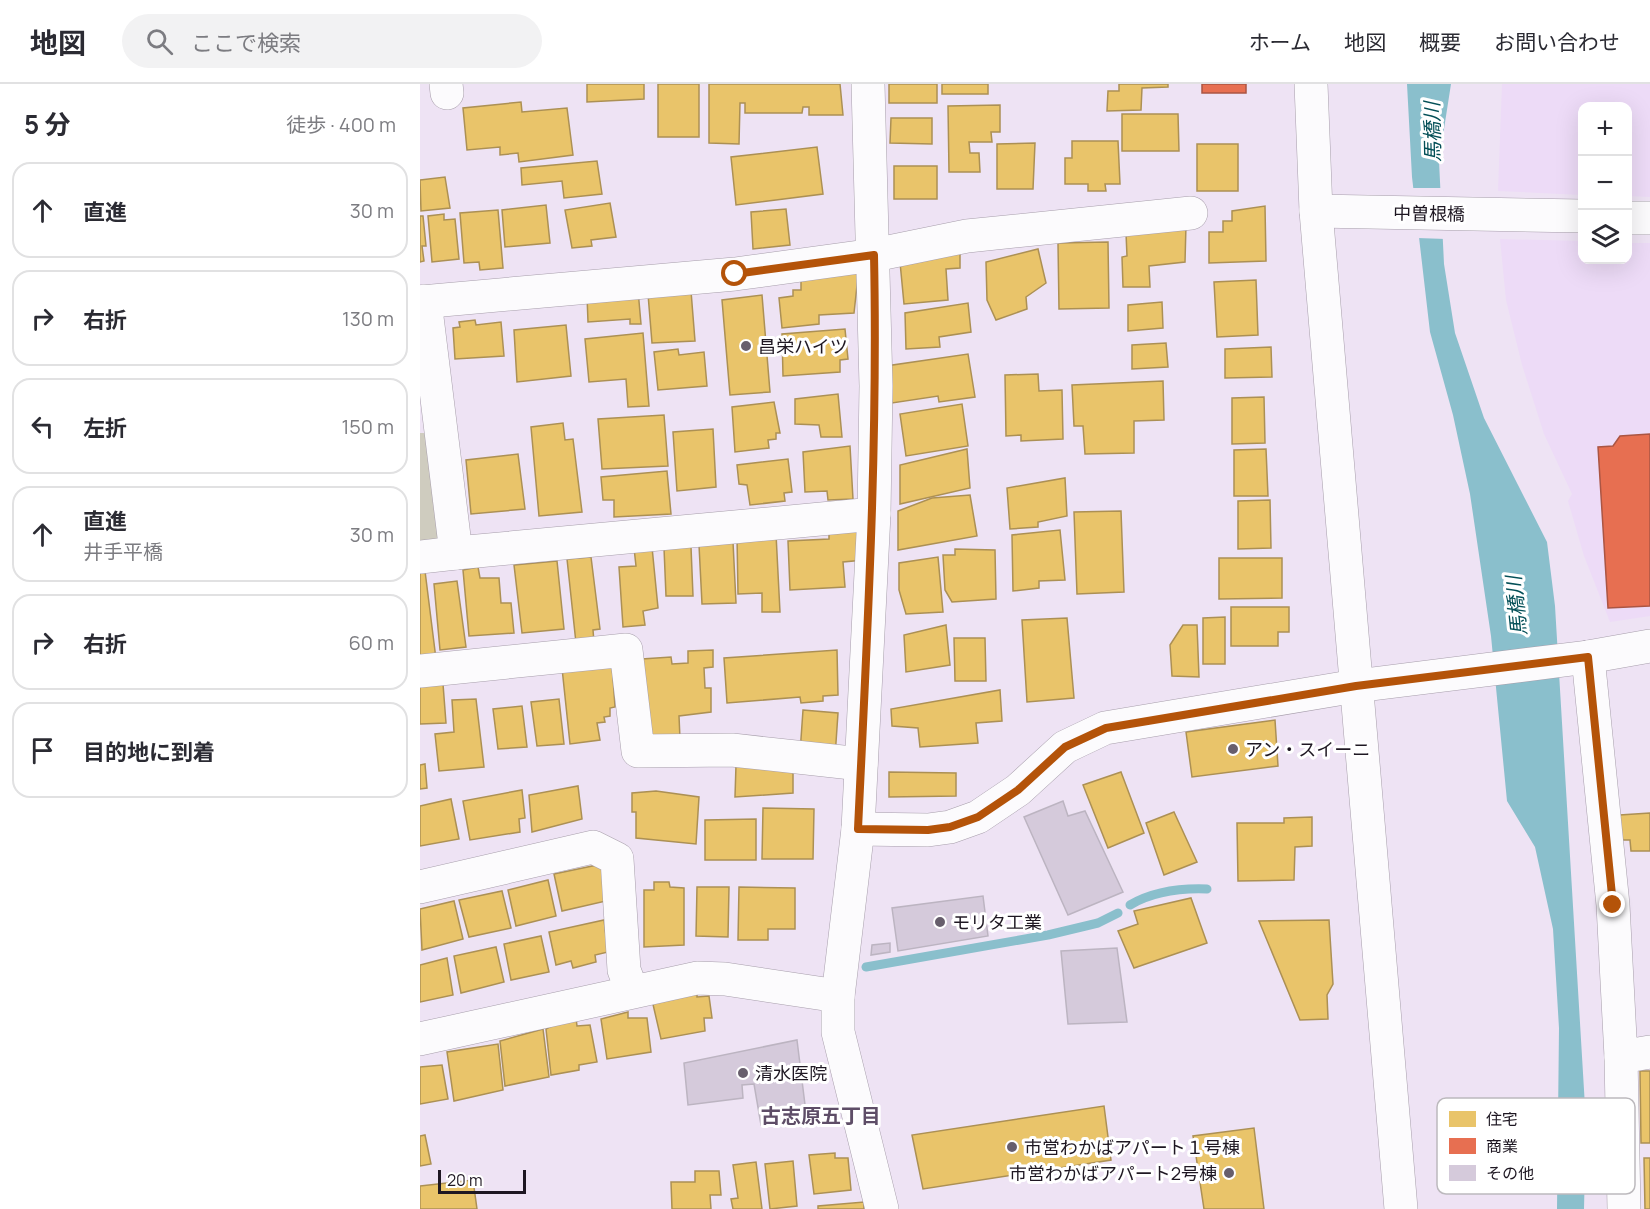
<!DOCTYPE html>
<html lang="ja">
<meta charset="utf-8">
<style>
:root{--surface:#fff;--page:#f2f2f3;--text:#2b2b33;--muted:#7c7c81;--line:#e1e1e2}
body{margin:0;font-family:Manrope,"Noto Sans JP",sans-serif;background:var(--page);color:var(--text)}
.controls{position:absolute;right:18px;top:18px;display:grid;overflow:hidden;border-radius:12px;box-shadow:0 6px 24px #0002}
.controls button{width:54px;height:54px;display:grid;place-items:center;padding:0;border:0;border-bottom:2px solid var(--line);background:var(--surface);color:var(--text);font:30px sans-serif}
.scale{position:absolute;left:18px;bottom:15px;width:88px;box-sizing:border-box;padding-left:6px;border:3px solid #1e1722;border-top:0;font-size:16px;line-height:21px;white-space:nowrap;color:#1e1722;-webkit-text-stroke:4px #fff;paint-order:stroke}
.stop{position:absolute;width:18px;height:18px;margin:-14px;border:4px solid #b45309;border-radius:50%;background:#fff}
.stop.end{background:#b45309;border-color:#fff;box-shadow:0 2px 6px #0008}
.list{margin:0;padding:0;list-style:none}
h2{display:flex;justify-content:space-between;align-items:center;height:78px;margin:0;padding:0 24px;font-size:26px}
h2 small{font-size:20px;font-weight:400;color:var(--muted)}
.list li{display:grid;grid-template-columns:39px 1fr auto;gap:18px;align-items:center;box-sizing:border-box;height:96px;margin:0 12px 12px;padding:0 12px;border:2px solid var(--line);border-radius:18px}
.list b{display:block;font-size:22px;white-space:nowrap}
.list p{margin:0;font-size:20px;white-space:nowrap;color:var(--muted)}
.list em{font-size:20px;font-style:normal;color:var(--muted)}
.icon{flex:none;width:33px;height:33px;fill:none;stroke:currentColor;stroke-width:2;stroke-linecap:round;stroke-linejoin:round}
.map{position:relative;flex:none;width:1230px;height:1125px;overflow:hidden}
header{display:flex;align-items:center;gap:36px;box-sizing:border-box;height:84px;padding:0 30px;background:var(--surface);border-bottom:2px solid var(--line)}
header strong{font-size:28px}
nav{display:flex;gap:33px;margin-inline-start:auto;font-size:21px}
.search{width:420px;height:54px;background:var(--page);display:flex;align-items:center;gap:15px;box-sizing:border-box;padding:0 21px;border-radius:33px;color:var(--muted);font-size:22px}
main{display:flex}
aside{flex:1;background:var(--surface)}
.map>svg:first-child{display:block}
</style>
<header>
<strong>地図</strong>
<div class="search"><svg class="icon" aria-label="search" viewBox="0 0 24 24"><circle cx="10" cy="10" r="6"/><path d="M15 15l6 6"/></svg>ここで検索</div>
<nav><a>ホーム</a><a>地図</a><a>概要</a><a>お問い合わせ</a></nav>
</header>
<main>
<aside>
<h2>5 分<small>徒歩 · 400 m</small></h2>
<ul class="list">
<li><svg class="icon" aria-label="ahead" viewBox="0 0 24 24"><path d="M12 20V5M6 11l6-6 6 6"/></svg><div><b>直進</b></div><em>30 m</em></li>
<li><svg class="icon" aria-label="right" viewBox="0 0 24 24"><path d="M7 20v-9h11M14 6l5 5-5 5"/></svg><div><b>右折</b></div><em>130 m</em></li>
<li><svg class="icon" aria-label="left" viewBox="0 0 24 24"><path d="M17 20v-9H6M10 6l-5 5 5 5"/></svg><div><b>左折</b></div><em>150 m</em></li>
<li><svg class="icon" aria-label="ahead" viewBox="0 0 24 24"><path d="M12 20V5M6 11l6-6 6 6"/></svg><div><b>直進</b><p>井手平橋</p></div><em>30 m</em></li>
<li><svg class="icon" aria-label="right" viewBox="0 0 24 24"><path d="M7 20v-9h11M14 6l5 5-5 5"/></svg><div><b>右折</b></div><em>60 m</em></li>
<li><svg class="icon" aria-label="arrive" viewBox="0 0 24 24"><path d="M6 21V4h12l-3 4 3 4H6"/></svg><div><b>目的地に到着</b></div></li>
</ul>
</aside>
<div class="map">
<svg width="1230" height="1125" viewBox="0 0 1230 1125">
<rect width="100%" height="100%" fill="#eee3f4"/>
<g fill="#eddbf7">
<polygon points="1082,0 1230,0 1230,113 1208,112 1208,22 1162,22 1162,111 1078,107"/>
<polygon points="1080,155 1162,157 1162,176 1208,176 1208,159 1230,159 1230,532 1190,538 1164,472 1148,417 1152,410 1124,350 1102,281 1086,216"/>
</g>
<polygon fill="#cfccbf" points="0,349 10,349 21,447 15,458 0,459"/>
<polygon fill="#8abfcc" points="987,0 1031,0 1019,77 1024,180 1035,249 1064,334 1127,458 1135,522 1166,1039 1164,1125 1137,1125 1139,944 1133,845 1115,763 1087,717 1071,552 1050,410 1033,331 1010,248 992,93"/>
<polygon fill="#eee3f4" points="990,104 1024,104 1026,155 997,154"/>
<g fill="#e9c46a" stroke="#ac9054" stroke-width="1.5">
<polygon points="167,0 224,0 224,15 167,18"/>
<rect x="238" y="0" width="41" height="53"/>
<polygon points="289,0 420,0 423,31 389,31 389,23 383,23 382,29 325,29 325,19 320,19 319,60 289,59"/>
<rect x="469" y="0" width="48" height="19"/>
<rect x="522" y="0" width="46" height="10"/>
<polygon points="699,0 748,0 748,3 722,4 721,26 687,27 688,7 699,7"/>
<polygon points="101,18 102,28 147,24 153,71 99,78 98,69 80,71 80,63 47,66 43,24"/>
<polygon points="580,21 580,48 571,48 572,58 549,58 550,69 559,69 560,88 529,88 528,22"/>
<polygon points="702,30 758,30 759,67 702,67"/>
<polygon points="471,34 512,34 512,60 470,59"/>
<polygon points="652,57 698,57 700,100 685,100 686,107 668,107 668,100 645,100 645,74 652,74"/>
<polygon points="615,59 613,105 577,105 577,60"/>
<rect x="777" y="60" width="41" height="47"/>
<polygon points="397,63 403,110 316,121 311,73"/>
<polygon points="177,77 182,110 144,114 142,97 102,101 101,84"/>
<rect x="474" y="82" width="43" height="33"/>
<polygon points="25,93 30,124 1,127 0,96"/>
<polygon points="190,119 196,153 171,156 172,162 152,164 145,126"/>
<polygon points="126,121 130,159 85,163 82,126"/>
<polygon points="845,122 846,177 789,179 789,148 803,148 803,137 812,137 812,127"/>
<polygon points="366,125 370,161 333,165 331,128"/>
<polygon points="78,126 83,184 60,186 59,178 44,179 40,129"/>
<polygon points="24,130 24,136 35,135 39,175 12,178 8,132"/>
<polygon points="0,132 3,132 6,162 2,162 4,177 0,178"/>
<polygon points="766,141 765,178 729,182 730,203 703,203 702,173 707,172 706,149"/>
<polygon points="688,158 689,224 639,225 638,159"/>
<polygon points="618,165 626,199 606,213 607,225 576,236 567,216 566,178"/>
<polygon points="540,167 540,184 526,185 528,216 484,220 480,178"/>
<polygon points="439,183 434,229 399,231 399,240 362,244 359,214 373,212 373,206 381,206 381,189"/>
<polygon points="836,196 838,251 797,253 794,198"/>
<polygon points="218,206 221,240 210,240 210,235 168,238 167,212"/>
<polygon points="271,207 275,257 232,259 228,210"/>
<polygon points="342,211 350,308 310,311 302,216"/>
<polygon points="742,218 743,244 708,247 708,221"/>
<polygon points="548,219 551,248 519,253 520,263 486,265 485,229"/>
<polygon points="55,236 56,241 81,238 84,272 35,275 33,244 40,243 39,238"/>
<polygon points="146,241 151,292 97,298 94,246"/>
<polygon points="425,245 428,275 420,276 420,288 363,292 362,250"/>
<polygon points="223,249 229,322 208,323 206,295 169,298 165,255"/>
<polygon points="746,259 748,283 712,285 712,261"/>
<polygon points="851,263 852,293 805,294 805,265"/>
<polygon points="258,265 259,271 284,268 287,302 238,306 234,268"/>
<polygon points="548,270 555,313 519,318 518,312 472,319 466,282"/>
<polygon points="618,290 619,307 642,306 643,355 601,357 601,351 586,352 585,291"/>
<polygon points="743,297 744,336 714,337 714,369 665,370 663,342 654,342 652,301"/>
<polygon points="418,310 422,353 401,353 399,341 375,340 375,315"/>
<polygon points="844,313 845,359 812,360 812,314"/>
<polygon points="354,318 360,349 356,349 356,355 348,356 349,364 315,368 312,323"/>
<polygon points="542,320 548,362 486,372 480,330"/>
<polygon points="244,331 248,382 182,385 178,335"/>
<polygon points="143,339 145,356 153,355 162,428 119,432 111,343"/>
<polygon points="293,345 296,403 257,407 253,348"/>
<polygon points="430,362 433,415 408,416 407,407 385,408 383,368"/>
<polygon points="547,365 550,404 480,420 480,381"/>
<polygon points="846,365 848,412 814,412 814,366"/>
<polygon points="98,370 105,425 51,430 46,376"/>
<polygon points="368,375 372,408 364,409 365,417 330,421 327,401 319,400 317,381"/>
<polygon points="247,387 251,430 194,433 194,416 183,416 181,393"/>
<polygon points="645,394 647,432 618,438 618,443 590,445 587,404"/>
<polygon points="550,411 557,452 478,466 478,427 512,414"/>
<polygon points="850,416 851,464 818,465 818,417"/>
<polygon points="701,427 704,508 657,510 654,428"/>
<polygon points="443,441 444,476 423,478 425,503 370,506 368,457 409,455 409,443"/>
<polygon points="640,446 645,496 619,497 619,504 593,507 592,451"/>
<polygon points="356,450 360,528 342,528 342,509 318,510 317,452"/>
<polygon points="313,458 316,519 282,520 279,461"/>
<polygon points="232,463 238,524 223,527 225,541 203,543 199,483 216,482 214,464"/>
<polygon points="271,463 273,512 246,512 244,464"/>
<polygon points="535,465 575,466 576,515 532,518 525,506 523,471 535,471"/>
<polygon points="171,473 180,545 173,546 174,558 156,559 147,475"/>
<polygon points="518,473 523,528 486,530 479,506 479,479"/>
<polygon points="799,474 862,474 862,514 799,515"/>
<polygon points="137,477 144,545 102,549 94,481"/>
<polygon points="58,483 60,494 79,494 81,519 91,519 94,549 49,552 43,486"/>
<polygon points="5,487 16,575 0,577 0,488"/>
<polygon points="37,497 46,563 20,566 14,500"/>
<polygon points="811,523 869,523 869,548 858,548 858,562 811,562"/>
<polygon points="805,533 805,580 783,580 783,534"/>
<polygon points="647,534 654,614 607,618 602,536"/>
<polygon points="526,541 530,581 486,588 484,551"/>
<polygon points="763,541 777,541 779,593 752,592 750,561"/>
<polygon points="534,554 565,554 566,597 535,597"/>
<polygon points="293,566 293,583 284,584 285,604 291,604 291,628 259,632 260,655 226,656 222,575 251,573 252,580 268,579 268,567"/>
<polygon points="417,566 418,611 403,612 403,617 381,619 380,613 307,619 304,574"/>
<polygon points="192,579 195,623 190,624 190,632 184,633 185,638 177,639 180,656 150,660 142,584"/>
<polygon points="23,600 26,639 0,640 0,602"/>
<polygon points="580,606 582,637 556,639 558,659 500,663 498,644 472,642 471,625"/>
<polygon points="56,615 64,683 19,687 15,650 34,648 32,616"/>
<polygon points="139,615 144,660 117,662 111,618"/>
<polygon points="102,622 107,663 78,665 73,625"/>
<polygon points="383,626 418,629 415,673 380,669"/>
<polygon points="855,636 858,682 772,693 766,648"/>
<polygon points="5,680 7,704 0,705 0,681"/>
<polygon points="316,681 373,683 373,709 315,713"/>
<polygon points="469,688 536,689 536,712 469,713"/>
<polygon points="701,688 724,749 688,764 663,701"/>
<polygon points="158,702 162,735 112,748 109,711"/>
<polygon points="102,706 105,734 99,735 100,748 50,756 43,717"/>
<polygon points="236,707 279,713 276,760 216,754 216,728 212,728 212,709"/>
<polygon points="31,715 39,755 0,762 0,722"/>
<polygon points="343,724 394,725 393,775 342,775"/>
<polygon points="754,728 777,778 744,791 726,739"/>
<polygon points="1230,729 1230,767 1211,767 1210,756 1201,756 1200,731"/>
<polygon points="892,733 892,762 875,763 874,796 818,797 817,739 864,739 864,734"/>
<polygon points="336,735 336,776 285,776 285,736"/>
<polygon points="182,780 186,817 142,827 134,790"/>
<polygon points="128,796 136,832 96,842 88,806"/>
<polygon points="234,798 249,798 250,803 264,804 264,861 224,863 224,806 234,806"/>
<polygon points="277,803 309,803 308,853 276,852"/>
<polygon points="319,803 375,804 375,845 348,845 348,856 318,856"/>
<polygon points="82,807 91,844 49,853 39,816"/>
<polygon points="771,814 787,859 714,884 698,847 718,840 714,827"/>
<polygon points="34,817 43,855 2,866 0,825"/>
<polygon points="184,836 188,868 175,871 176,878 153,884 151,877 136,881 129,848"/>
<polygon points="909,836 913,900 907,911 908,935 880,936 839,837"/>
<polygon points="121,852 129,888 91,896 84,860"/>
<polygon points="76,863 84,898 41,909 34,872"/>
<polygon points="27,874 33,911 0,918 0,881"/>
<polygon points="277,906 277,913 289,912 292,934 284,934 285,947 241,955 232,916"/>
<polygon points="208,928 208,934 227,934 231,968 187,975 181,935"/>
<polygon points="156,934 157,942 170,941 177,978 159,981 159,986 131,991 126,945 144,935"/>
<polygon points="123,945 129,993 85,1002 80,957"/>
<polygon points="78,960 83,1006 34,1017 27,968"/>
<polygon points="22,981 28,1015 0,1020 0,983"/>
<polygon points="1220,987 1230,987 1230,1059 1221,1059"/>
<polygon points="684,1022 691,1076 503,1105 492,1051"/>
<polygon points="834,1044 844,1125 784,1125 773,1052"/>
<polygon points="5,1051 11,1080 0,1082 0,1052"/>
<polygon points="415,1069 415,1074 428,1074 431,1106 394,1110 389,1071"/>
<polygon points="1224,1074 1230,1074 1230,1125 1225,1125"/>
<polygon points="373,1077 377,1122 350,1125 345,1080"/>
<polygon points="336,1078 342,1125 313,1125 311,1115 318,1114 313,1081"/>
<polygon points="275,1087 299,1087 301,1111 290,1111 291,1125 252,1125 251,1098 275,1098"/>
<polygon points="53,1096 57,1125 0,1125 0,1102"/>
<polygon points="444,1118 444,1125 398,1125 398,1122"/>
</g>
<g fill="#e76f51" stroke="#ab5543" stroke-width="1.5">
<rect x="782" y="0" width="44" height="9"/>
<polygon points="1230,350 1230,522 1188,524 1178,363 1193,362 1200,352"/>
</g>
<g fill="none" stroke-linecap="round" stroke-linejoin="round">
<g stroke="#8abfcc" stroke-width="9">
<path d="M 710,821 C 734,807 760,804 787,805"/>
<polyline points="446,883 628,851 678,839 698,829"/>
</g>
</g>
<g fill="#d5cadb" stroke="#bcb4c1" stroke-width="1.5">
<polygon points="643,717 648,732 665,727 703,808 648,831 604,733"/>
<polygon points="563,812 568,852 478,867 472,824"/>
<polygon points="470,859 470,868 451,871 452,861"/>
<polygon points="697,864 707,938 648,940 641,867"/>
<polygon points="377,956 387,1037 341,1041 334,1000 322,1001 323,1014 268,1021 264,979"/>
</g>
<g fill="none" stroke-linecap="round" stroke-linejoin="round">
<defs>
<g id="minor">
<polyline points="26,0 27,9"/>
<polyline points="448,0 456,302 454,430 438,745 418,912 418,948 462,1125"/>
<polyline points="891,0 896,127 981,1125"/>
<polyline points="896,127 1162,132"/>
<polyline points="1208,134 1230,134"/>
<polyline points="0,218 315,190 454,171 547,152 771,129"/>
<polyline points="36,469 454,430"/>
<polyline points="0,473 36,469 5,217"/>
<polyline points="1168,573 1193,821 1201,973 1230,968"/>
<polyline points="0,587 206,566 218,667 312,666 441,680"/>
<polyline points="438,745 508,746 530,743 558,733 598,706 645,663 685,644 936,602 1168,573 1230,562"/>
<polyline points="0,803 173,763 197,775 204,886 212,907"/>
<polyline points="0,955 277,894 305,895 418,912"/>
<polyline points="1201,973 1204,1125"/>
</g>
</defs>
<use href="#minor" stroke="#a79eab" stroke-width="34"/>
<use href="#minor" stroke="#fcfbfd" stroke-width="33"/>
</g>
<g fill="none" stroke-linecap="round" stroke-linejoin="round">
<path stroke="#b45309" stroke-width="8" d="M 315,190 L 454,171 C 458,363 447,553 438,745 L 508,746 L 530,743 L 558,733 L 598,706 L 645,663 L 686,644 L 936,602 L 1168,573 L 1193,821"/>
</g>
<g fill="#675e6c" stroke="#fff" stroke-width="2">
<circle cx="326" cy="262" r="6"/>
<circle cx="813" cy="665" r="6"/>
<circle cx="520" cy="838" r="6"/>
<circle cx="323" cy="989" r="6"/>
<circle cx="592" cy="1063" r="6"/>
<circle cx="809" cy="1089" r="6"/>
</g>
<g text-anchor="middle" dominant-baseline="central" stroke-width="6" stroke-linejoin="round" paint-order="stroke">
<g font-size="18" fill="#1e1722" stroke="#fff">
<text transform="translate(1009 129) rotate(1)">中曽根橋</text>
</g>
<g font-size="18" fill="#1e1722" stroke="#fff" text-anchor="start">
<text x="338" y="262">昌栄ハイツ</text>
<text x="825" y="665">アン・スイーニ</text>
<text x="532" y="838">モリタ工業</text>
<text x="335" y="989">清水医院</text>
<text x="604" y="1063">市営わかばアパート１号棟</text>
<text x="797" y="1089" text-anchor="end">市営わかばアパート2号棟</text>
</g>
<g font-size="20" font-style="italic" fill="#034f57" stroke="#fff">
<text transform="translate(1012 48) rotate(-91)">馬橋川</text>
<text transform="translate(1096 522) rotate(-96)">馬橋川</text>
</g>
<g font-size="20" font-weight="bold" fill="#5e4d67" stroke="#fff">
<text x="401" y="1031">古志原五丁目</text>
</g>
</g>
<rect x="1017" y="1014" width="198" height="96" rx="9" fill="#fff" stroke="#bcb9bd" stroke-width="1.5"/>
<rect x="1029" y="1027" width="27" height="16" fill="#e9c46a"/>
<rect x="1029" y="1054" width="27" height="16" fill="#e76f51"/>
<rect x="1029" y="1081" width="27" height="16" fill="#d5cadb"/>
<g font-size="16" fill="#1e1722">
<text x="1066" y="1041">住宅</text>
<text x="1066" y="1068">商業</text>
<text x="1066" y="1095">その他</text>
</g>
</svg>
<div class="controls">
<button>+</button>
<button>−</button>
<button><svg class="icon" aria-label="layers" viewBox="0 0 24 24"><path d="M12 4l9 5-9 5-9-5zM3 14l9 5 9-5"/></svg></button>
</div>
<div class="scale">20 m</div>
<div class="stop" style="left:315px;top:190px"></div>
<div class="stop end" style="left:1193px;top:821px"></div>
</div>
</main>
